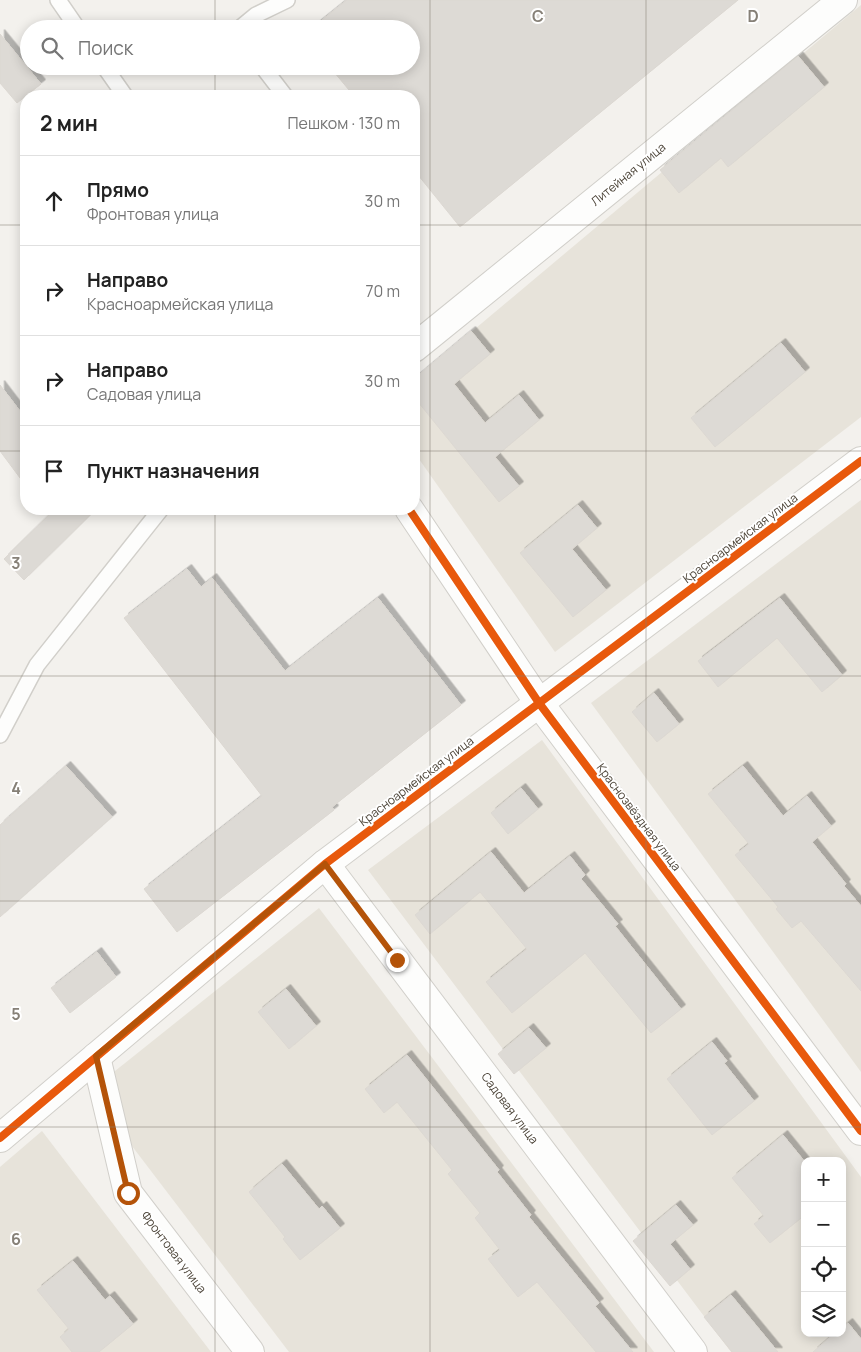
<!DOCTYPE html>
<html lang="ru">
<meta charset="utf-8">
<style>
:root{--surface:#fff;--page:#f6f6f6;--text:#222;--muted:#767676;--line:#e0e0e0}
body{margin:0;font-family:Manrope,sans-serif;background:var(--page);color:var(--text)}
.controls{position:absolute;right:15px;bottom:15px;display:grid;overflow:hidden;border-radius:10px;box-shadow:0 2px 12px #0003}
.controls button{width:45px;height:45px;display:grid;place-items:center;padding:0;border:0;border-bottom:1px solid var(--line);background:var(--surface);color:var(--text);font:25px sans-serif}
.stop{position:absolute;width:15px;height:15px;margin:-11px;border:4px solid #b45309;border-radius:50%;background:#fff}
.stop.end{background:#b45309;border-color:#fff;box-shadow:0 1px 5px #0008}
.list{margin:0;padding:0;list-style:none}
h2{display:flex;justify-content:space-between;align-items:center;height:65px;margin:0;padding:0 20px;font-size:21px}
h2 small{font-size:16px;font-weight:400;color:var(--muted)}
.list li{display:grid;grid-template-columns:32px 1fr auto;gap:15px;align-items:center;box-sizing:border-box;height:90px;padding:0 20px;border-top:1px solid var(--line)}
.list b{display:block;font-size:19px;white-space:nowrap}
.list p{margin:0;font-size:16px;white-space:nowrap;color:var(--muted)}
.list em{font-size:16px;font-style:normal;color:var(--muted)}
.icon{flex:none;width:28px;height:28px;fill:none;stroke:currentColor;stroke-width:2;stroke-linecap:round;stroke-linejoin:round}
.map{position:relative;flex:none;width:861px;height:1352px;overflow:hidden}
.search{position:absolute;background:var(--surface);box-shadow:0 2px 12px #0003;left:20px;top:20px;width:400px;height:55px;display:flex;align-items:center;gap:12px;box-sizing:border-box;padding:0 18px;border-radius:28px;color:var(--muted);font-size:19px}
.panel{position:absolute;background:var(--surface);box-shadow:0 2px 12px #0003;left:20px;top:90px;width:400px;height:425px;border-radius:20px}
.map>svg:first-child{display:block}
</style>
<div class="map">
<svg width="861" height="1352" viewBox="0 0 861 1352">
<defs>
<filter id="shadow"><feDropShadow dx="4.5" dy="-4.5" stdDeviation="0" flood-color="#0004"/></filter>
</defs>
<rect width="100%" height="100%" fill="#f3f1ed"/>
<g fill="#e7e3da" fill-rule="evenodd">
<polygon points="861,5 861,417 555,652 414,452 414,380"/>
<polygon points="861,500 861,1072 591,703"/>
<path d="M 542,740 L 861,1177 L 861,1352 L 731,1352 L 368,870 ZM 805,1161 L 842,1161 L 842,1333 L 805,1333 Z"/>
<polygon points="319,908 372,978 654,1352 289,1352 90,1091"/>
<polygon points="42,1131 211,1352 0,1352 0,1167"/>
</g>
<g fill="#dddad5" stroke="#dcd8d2" filter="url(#shadow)">
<polygon points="347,0 738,0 460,227 414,170 414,96 354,96 329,66 411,66 411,29 311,29"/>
<polygon points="0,34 41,84 17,103 0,83"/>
<polygon points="798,56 824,87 728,167 721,158 679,193 660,170"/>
<polygon points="471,331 490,354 454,384 485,423 519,395 539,420 495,457 519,486 499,502 414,397 414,379"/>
<polygon points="781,343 805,372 715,447 691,418"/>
<polygon points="0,385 26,419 26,486 0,451"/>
<polygon points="578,505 597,528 572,549 606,590 573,617 520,553"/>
<polygon points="55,509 96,509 24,580 4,559"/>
<polygon points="187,569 201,587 212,578 285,671 378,598 461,705 332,807 334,810 177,932 144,889 262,796 124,618"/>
<polygon points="780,598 842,675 822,692 777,638 718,687 698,661"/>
<polygon points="654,693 679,724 657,742 632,712"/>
<polygon points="66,766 112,817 0,917 0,825"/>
<polygon points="743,766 783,816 807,796 831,826 812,842 846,884 844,886 861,906 861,991 801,921 792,928 776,909 778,907 735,855 749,844 708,794"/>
<polygon points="521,788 538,809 508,834 491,813"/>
<polygon points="491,852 524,893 570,856 585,875 581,879 618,924 615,926 681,1009 651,1033 585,953 512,1013 486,982 527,949 480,892 430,934 415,915"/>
<polygon points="97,952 116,977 70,1013 51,988"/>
<polygon points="286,989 316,1026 289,1049 258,1012"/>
<polygon points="529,1028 546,1048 514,1074 498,1054"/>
<polygon points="712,1042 727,1061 724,1063 754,1101 712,1135 667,1079"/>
<polygon points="407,1055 499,1170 497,1172 531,1215 529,1217 599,1303 595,1306 633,1352 596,1352 537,1282 518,1297 488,1259 500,1250 475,1218 480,1213 448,1174 452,1170 397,1102 384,1113 365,1089"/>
<polygon points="783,1135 805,1162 805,1215 770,1243 754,1224 764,1216 732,1178"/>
<polygon points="282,1164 319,1209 322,1206 340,1228 300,1260 283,1239 285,1237 249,1192"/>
<polygon points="676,1205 693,1225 670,1244 690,1269 670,1286 633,1241"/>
<polygon points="73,1261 105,1300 110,1296 133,1324 99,1352 72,1352 60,1337 69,1329 37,1290"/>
<polygon points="731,1295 778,1352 732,1352 704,1317"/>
<polygon points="848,1323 861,1339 861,1352 813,1352 835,1333 842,1333 842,1328"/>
</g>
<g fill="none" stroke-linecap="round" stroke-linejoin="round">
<defs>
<g id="service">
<polyline points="58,0 78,29"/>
<polyline points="239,29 256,15 287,0"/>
<polyline points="104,66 125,96"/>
<polyline points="262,66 285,96"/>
<polyline points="0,735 37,665 161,509"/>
</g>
<g id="minor">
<polyline points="414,348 843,0"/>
<polyline points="409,509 539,703 861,1131"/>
<polyline points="325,864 693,1352"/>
<polyline points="96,1057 128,1193 250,1352"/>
<polyline points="0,1138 325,864 861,461"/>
</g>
</defs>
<use href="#service" stroke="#d1cfca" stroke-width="18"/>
<use href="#minor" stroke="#d1cfca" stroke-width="30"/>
<use href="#service" stroke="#fdfdfc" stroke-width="15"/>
<use href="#minor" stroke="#fdfdfc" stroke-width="28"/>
<defs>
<g id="cycleway">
<polyline points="409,509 539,703 861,1131"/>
<polyline points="0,1138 325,864 861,461"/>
</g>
</defs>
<use href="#cycleway" stroke="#fff" stroke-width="11"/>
<use href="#cycleway" stroke="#e8590c" stroke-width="8"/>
</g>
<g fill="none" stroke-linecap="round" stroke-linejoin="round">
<polyline stroke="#b45309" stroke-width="6" points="128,1193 96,1056 325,864 397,960"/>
</g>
<path fill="none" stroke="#868077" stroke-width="1" stroke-opacity="0.55" d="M 215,0 L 215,29M 430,0 L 430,1352M 646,0 L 646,1352M 215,66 L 215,96M 0,225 L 26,225M 414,225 L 861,225M 0,451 L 26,451M 414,451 L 861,451M 215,509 L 215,1352M 0,676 L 861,676M 0,901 L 861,901M 0,1127 L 861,1127"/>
<g text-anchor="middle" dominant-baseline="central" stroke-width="4" stroke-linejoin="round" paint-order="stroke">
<g font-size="12" fill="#4b4337" stroke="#fff">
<text transform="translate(628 174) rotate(-39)">Литейная улица</text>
<text transform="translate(740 538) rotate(-37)">Красноармейская улица</text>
<text transform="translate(416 781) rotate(-37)">Красноармейская улица</text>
<text transform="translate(639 817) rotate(53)">Краснозвёздная улица</text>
<text transform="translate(510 1108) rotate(53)">Садовая улица</text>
<text transform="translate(174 1252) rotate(53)">Фронтовая улица</text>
</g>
</g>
<g font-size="16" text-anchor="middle" font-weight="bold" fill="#868077" stroke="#fff" stroke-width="4" stroke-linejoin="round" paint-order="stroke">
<text x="538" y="22">C</text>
<text x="753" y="22">D</text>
<text x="16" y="569">3</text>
<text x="16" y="794">4</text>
<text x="16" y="1020">5</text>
<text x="16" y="1245">6</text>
</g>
</svg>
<div class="controls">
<button>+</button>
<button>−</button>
<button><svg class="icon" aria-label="locate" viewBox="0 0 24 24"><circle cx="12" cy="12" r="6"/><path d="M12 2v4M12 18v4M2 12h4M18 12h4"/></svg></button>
<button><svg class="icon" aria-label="layers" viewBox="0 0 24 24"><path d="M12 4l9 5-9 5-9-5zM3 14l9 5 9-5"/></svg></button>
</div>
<div class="stop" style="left:128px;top:1193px"></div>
<div class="stop end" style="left:397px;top:960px"></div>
<div class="search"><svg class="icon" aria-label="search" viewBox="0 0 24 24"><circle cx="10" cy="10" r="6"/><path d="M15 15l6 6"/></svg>Поиск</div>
<section class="panel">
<h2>2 мин<small>Пешком · 130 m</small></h2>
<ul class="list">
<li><svg class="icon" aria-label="ahead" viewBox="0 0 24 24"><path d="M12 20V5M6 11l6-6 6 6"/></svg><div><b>Прямо</b><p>Фронтовая улица</p></div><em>30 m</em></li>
<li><svg class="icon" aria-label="right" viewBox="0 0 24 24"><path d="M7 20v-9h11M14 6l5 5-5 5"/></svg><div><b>Направо</b><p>Красноармейская улица</p></div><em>70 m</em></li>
<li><svg class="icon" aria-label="right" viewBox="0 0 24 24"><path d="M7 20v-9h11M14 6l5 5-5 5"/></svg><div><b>Направо</b><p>Садовая улица</p></div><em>30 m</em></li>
<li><svg class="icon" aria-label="arrive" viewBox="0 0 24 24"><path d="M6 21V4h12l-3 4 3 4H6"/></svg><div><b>Пункт назначения</b></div></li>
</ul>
</section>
</div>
